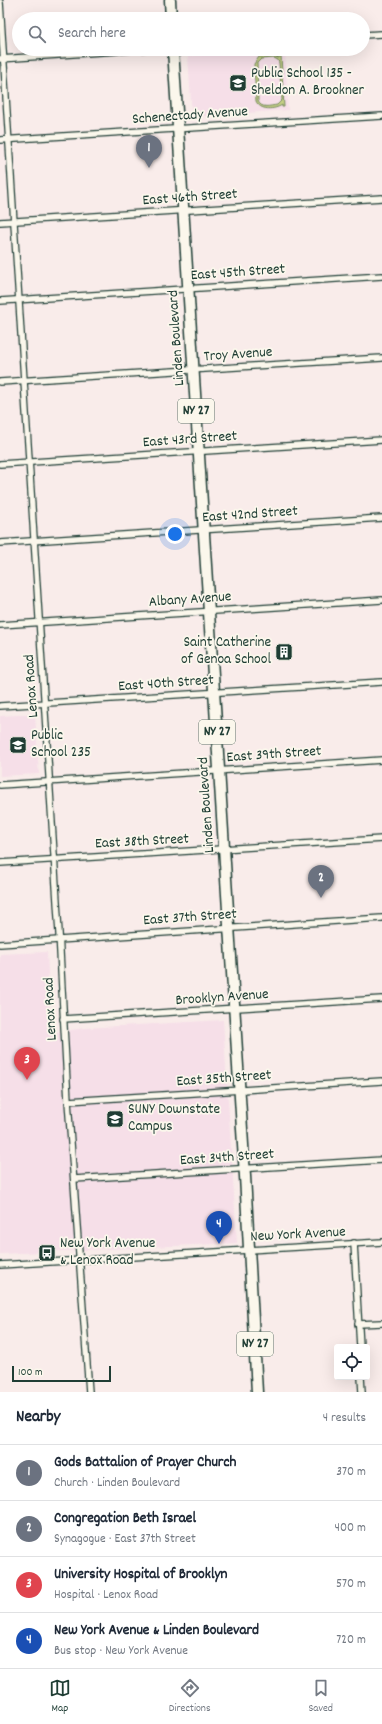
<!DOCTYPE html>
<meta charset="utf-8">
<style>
:root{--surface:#fff;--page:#f2f2f3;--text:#1f2937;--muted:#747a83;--line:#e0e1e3;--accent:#1f3d34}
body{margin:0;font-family:Dekko,sans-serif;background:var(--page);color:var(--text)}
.controls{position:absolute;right:12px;bottom:12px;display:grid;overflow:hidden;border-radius:4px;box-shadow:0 4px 16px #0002}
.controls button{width:36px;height:36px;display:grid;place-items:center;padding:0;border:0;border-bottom:1px solid var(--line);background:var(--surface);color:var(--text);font:20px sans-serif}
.scale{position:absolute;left:12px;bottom:10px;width:99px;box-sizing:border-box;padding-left:4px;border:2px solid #1f3d34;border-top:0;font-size:11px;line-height:14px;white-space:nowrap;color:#1f3d34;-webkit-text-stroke:3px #fbf7ec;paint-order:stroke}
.you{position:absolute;left:175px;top:534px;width:14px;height:14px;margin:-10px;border:3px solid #fff;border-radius:50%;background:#1a73e8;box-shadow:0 0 0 6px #1a73e833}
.badge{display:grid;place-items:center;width:26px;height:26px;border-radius:50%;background:var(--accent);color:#fff;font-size:13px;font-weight:700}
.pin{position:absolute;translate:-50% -33px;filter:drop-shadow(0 1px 2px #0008)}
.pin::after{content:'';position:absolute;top:21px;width:14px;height:12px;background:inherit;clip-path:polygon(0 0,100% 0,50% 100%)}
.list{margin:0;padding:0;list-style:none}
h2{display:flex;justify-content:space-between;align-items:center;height:52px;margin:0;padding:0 16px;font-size:17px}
h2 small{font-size:13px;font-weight:400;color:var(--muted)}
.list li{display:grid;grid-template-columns:26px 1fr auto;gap:12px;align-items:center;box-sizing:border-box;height:56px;padding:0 16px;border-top:1px solid var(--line)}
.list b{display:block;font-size:15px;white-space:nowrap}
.list p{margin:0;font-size:13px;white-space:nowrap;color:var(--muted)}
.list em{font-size:13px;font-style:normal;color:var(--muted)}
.icon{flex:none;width:22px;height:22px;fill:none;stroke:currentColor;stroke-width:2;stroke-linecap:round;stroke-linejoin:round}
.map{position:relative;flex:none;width:382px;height:1392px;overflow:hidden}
.search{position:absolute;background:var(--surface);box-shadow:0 4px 16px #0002;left:12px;right:12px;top:12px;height:44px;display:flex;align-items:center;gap:10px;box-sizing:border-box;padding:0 14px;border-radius:22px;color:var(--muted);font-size:15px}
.sheet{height:276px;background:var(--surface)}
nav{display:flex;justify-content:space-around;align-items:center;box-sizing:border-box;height:56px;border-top:1px solid var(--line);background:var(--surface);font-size:11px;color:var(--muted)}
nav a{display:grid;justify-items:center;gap:2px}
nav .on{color:var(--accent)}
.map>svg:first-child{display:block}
</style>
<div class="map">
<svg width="382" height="1392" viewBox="0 0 382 1392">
<rect width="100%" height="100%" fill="#f9ecea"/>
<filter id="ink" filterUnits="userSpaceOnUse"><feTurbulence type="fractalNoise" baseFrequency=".025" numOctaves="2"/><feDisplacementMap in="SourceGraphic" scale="8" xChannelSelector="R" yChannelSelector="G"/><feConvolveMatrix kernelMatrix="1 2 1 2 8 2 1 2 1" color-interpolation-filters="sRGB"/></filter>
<g filter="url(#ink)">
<g fill="#f6dfe8">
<polygon points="285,50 288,110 192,117 188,56"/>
<polygon points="35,714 39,774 0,776 0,716"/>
<polygon points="47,952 51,1033 85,1028 223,1020 237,1243 0,1254 0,954"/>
</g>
<path fill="#c6d185" stroke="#72875c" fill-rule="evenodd" d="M 273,56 L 279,58 L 279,56 L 281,56 L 284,107 L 282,107 L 282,105 C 274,110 260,111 256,101 L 254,64 L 259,57 ZM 274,58 L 278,60 L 279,63 L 282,100 L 277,105 C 270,106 261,109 258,101 L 257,63 L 261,59 Z"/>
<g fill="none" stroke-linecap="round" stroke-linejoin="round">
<defs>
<g id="minor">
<polyline points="0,2 59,933 68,1101 89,1392"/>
<polyline points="363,35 382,34"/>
<polyline points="0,59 146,49"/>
<polyline points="0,140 382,116"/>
<polyline points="0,222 382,198"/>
<polyline points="0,301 382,276"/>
<polyline points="0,382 382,358"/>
<polyline points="0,464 382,440"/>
<polyline points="0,543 382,518"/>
<polyline points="0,625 382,600"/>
<polyline points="0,706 382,682"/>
<polyline points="0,785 382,760"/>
<polyline points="0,863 382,839"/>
<polyline points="0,944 382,918"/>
<polyline points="63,1019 382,999"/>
<polyline points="68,1101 382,1081"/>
<polyline points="74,1179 382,1160"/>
<polyline points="354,1243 360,1347"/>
<polyline points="0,1265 382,1242"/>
<polyline points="358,1324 382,1323"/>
<polyline points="361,1377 362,1392"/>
</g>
<g id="trunk">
<polyline points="170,0 171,19"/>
<polyline points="173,49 245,1176 257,1392"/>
</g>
</defs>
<use href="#minor" stroke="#1f3d34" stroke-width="8"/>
<use href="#trunk" stroke="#1f3d34" stroke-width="13"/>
<use href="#minor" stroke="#fbf7ec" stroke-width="5.5"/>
<use href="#trunk" stroke="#fbf7ec" stroke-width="10"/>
</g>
</g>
<defs>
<symbol id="school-square" viewBox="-11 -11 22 22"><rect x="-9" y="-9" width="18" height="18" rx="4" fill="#1f3d34" stroke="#fbf7ec"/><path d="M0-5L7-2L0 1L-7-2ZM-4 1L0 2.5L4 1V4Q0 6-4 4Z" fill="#fff"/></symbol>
<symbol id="building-square" viewBox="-11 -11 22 22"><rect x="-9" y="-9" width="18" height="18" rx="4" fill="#1f3d34" stroke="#fbf7ec"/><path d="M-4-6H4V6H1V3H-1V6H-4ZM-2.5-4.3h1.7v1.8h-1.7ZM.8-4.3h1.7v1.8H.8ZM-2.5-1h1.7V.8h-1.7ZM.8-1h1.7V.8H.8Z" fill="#fff"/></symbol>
<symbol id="university-square" viewBox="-11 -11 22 22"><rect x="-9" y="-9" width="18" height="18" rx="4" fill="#1f3d34" stroke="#fbf7ec"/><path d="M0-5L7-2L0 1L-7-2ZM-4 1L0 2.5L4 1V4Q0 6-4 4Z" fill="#fff"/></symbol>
<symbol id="bus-square" viewBox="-11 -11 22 22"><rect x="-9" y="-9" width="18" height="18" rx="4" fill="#1f3d34" stroke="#fbf7ec"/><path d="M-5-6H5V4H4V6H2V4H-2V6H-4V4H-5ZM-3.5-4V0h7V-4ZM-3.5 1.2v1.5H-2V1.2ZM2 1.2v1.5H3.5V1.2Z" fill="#fff"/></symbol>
</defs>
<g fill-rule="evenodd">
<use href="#school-square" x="228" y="73" width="20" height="20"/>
<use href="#building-square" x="274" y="642" width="20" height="20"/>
<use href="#school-square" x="8" y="735" width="20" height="20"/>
<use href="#university-square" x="105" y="1109" width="20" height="20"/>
<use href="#bus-square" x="37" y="1243" width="20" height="20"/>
</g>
<g text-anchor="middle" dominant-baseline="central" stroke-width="3.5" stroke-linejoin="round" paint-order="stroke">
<g fill="#fbf7ec" stroke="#61756b" stroke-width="1">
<rect x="178" y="399" width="36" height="24" rx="3"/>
<rect x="199" y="720" width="36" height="24" rx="3"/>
<rect x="237" y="1332" width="36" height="24" rx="3"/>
</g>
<g font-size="14" font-weight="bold" fill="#1f3d34">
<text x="196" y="411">NY 27</text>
<text x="217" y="732">NY 27</text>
<text x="255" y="1344">NY 27</text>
</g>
<g font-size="15" fill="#1f3d34" stroke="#fbf7ec" text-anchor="start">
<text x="251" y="74">Public School 135 -<tspan x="251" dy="17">Sheldon A. Brookner</tspan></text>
<text x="271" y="643" text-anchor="end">Saint Catherine<tspan x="271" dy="17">of Genoa School</tspan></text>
<text x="31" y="736">Public<tspan x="31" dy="17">School 235</tspan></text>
<text x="128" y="1110">SUNY Downstate<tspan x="128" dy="17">Campus</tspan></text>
<text x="60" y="1244">New York Avenue<tspan x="60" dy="17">&amp; Lenox Road</tspan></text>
</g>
<g font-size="15" fill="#1f3d34" stroke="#fbf7ec">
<text transform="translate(190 116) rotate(-4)">Schenectady Avenue</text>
<text transform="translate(190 198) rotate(-4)">East 46th Street</text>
<text transform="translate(238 273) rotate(-4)">East 45th Street</text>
<text transform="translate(177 338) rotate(-94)">Linden Boulevard</text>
<text transform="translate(238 355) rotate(-4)">Troy Avenue</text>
<text transform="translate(190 440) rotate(-4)">East 43rd Street</text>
<text transform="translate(250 515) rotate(-4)">East 42nd Street</text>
<text transform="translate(190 600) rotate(-4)">Albany Avenue</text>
<text transform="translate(166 684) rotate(-4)">East 40th Street</text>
<text transform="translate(32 686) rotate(-94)">Lenox Road</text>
<text transform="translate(274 755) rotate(-4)">East 39th Street</text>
<text transform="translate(207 805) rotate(-94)">Linden Boulevard</text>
<text transform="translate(142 842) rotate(-3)">East 38th Street</text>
<text transform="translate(190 918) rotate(-4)">East 37th Street</text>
<text transform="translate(222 998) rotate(-4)">Brooklyn Avenue</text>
<text transform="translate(51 1009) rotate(-93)">Lenox Road</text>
<text transform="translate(224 1079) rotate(-4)">East 35th Street</text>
<text transform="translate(227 1158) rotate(-4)">East 34th Street</text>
<text transform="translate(298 1235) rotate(-3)">New York Avenue</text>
</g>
</g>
</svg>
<div class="controls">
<button><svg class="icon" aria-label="locate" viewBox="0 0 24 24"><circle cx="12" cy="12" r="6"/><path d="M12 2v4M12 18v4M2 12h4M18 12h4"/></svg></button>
</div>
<div class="scale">100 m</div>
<div class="you"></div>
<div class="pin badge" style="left:149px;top:168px;background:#6b7280">1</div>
<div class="pin badge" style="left:321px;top:898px;background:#6b7280">2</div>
<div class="pin badge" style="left:27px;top:1080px;background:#e0444e">3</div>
<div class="pin badge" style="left:219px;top:1244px;background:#1a4fb4">4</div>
<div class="search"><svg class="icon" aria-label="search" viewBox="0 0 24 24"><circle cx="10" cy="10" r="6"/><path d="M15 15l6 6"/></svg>Search here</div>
</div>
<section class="sheet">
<h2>Nearby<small>4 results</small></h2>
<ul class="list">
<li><span class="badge" style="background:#6b7280">1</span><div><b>Gods Battalion of Prayer Church</b><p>Church · Linden Boulevard</p></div><em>370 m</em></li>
<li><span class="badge" style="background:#6b7280">2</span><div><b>Congregation Beth Israel</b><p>Synagogue · East 37th Street</p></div><em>400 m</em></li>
<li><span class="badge" style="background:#e0444e">3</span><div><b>University Hospital of Brooklyn</b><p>Hospital · Lenox Road</p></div><em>570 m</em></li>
<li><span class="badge" style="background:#1a4fb4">4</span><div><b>New York Avenue &amp; Linden Boulevard</b><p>Bus stop · New York Avenue</p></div><em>720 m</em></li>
</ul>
</section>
<nav>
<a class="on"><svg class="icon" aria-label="map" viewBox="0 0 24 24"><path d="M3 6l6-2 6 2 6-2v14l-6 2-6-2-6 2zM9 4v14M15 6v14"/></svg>Map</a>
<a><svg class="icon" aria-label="directions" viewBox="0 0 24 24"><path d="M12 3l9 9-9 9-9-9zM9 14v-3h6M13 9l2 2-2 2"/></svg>Directions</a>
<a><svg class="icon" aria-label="saved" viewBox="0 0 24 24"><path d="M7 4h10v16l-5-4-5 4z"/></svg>Saved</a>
</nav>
